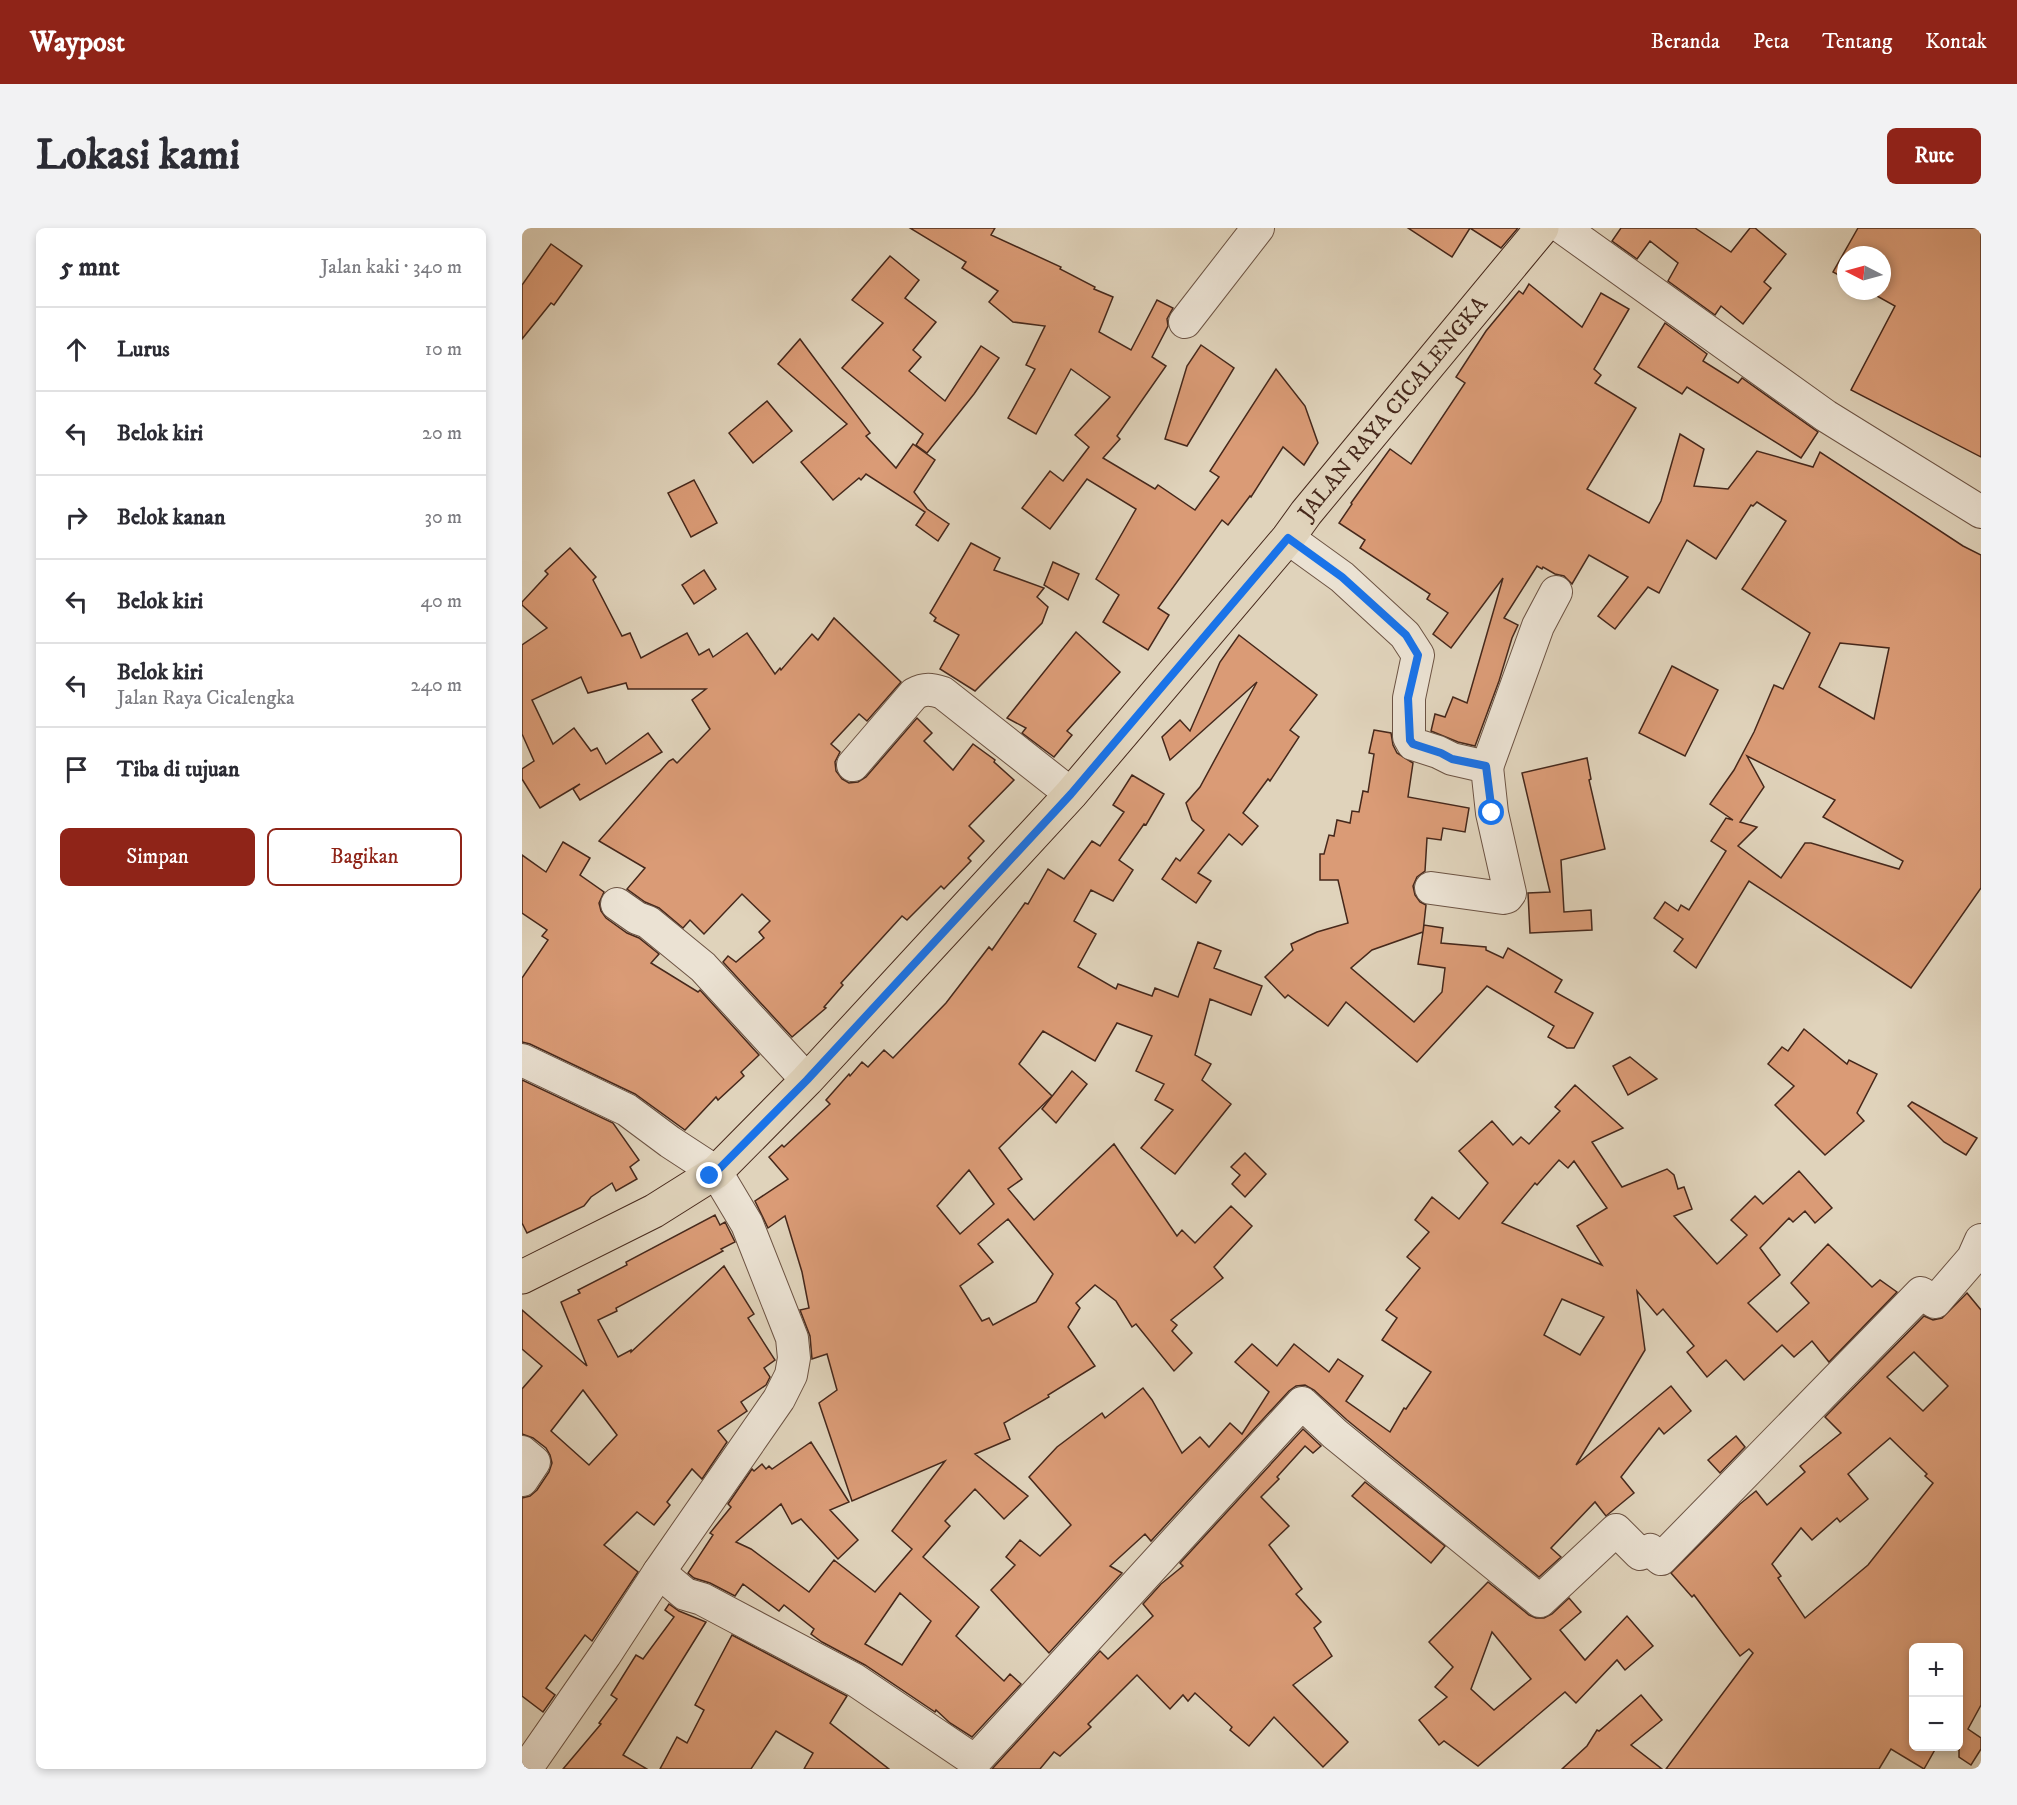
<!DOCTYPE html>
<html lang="id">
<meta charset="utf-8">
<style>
:root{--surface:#fff;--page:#f2f2f3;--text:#2b2b33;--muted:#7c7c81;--line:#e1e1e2;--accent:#8f2418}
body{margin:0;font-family:"IM FELL DW Pica",serif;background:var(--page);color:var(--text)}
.controls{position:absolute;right:18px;bottom:18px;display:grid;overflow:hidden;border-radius:9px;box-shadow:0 3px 9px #0003}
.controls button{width:54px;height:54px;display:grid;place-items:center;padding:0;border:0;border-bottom:2px solid var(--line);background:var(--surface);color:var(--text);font:30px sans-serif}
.compass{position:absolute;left:1315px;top:18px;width:54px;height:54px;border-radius:50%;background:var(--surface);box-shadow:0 3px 9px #0003;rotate:276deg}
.stop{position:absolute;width:18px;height:18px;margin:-14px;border:4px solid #1a73e8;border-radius:50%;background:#fff}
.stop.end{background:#1a73e8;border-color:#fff;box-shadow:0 2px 6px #0008}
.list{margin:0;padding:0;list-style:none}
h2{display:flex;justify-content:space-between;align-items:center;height:78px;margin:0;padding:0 24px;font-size:26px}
h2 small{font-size:20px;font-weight:400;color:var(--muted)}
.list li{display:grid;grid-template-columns:39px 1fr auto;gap:18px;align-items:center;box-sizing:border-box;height:84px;padding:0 24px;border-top:2px solid var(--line)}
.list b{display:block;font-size:22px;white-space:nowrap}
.list p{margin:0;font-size:20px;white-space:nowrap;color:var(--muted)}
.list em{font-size:20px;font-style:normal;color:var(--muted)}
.actions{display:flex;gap:12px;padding:18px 24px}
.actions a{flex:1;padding:14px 0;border:2px solid var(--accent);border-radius:9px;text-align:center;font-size:21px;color:var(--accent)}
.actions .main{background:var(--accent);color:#fff}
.icon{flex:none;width:33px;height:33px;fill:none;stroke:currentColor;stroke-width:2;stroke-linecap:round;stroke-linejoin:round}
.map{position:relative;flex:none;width:1459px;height:1541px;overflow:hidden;border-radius:9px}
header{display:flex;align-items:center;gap:36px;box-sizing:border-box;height:84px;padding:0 30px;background:var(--accent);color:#fff}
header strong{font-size:28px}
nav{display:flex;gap:33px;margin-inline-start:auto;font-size:21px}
.intro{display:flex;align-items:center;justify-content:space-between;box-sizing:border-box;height:144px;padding:0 36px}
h1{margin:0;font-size:42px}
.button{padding:15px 27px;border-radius:9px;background:var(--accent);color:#fff;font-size:21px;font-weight:700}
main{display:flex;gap:36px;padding:0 36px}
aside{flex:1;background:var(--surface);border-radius:9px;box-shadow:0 3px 9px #0003}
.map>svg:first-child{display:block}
</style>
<header>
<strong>Waypost</strong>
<nav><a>Beranda</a><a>Peta</a><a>Tentang</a><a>Kontak</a></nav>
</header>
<div class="intro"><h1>Lokasi kami</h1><a class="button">Rute</a></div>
<main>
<aside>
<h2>5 mnt<small>Jalan kaki · 340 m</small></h2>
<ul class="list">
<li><svg class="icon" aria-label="ahead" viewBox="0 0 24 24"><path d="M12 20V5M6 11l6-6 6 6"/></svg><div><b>Lurus</b></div><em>10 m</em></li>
<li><svg class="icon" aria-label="left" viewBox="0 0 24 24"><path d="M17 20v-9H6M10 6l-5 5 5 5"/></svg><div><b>Belok kiri</b></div><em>20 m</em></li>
<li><svg class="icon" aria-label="right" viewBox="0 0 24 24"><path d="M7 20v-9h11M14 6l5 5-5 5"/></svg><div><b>Belok kanan</b></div><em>30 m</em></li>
<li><svg class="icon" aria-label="left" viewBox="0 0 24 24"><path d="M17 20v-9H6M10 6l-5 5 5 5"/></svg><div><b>Belok kiri</b></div><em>40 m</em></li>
<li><svg class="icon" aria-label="left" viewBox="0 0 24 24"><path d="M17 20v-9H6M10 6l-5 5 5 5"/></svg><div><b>Belok kiri</b><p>Jalan Raya Cicalengka</p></div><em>240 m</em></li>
<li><svg class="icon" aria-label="arrive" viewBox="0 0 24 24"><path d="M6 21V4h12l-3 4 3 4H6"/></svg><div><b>Tiba di tujuan</b></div></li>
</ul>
<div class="actions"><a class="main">Simpan</a><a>Bagikan</a></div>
</aside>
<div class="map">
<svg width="1459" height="1541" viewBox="0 0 1459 1541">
<rect width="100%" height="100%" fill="#e0d3bb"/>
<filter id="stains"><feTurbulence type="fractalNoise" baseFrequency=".00333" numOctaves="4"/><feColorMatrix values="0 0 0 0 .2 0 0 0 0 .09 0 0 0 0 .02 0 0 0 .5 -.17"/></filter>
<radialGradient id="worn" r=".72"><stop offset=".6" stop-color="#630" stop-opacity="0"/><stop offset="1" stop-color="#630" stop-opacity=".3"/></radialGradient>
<g fill="#da9b76" stroke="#46281b" stroke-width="1.5" fill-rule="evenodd">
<polygon points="388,0 473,0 469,7 539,39 538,41 573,59 572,61 591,69 577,104 609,122 635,72 651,80 645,91 646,98 630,129 644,138 595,208 598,211 581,230 633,261 636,257 673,282 697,249 688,243 754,141 783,178 796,215 782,237 761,219 729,269 728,268 706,297 700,292 636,380 647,387 626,422 581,394 597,367 574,351 614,281 565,251 528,301 500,280 528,243 541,253 567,219 553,207 588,169 549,141 514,206 486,190 513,141 504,137 523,98 491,94 467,74 476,63 440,40 444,34"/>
<polygon points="886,0 996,0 979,20 948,0 930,29"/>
<polygon points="1099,0 1173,0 1209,24 1228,0 1233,0 1264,26 1242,54 1249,60 1221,96 1199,78 1193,87 1146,53 1156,35 1128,13 1115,31 1090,13"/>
<polygon points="1336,0 1459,0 1459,229 1329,162 1373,78 1346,63 1360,63 1360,27 1324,27 1324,51 1311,44"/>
<polygon points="29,16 60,38 32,77 29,75 0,111 0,57"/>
<polygon points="368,28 397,52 383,70 414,94 391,122 399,129 387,143 423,173 459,118 477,130 452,166 405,225 394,217 401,206 320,140 361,95 330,72"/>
<path d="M 1007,56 L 1060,99 L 1079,65 L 1107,81 L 1072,141 L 1079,147 L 1073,155 L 1114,180 L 1065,261 L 1127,295 L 1139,273 L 1158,206 L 1182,221 L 1172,258 L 1206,261 L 1235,223 L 1291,239 L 1298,224 L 1441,318 L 1459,327 L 1459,660 L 1389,760 L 1227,653 L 1174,740 L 1152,723 L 1161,711 L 1132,690 L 1143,674 L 1156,683 L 1159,677 L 1167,682 L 1204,623 L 1189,613 L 1204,590 L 1211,592 L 1188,576 L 1212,542 L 1232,504 L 1252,457 L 1261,461 L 1288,405 L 1220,361 L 1264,293 L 1235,274 L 1231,278 L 1229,277 L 1194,331 L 1165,312 L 1137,365 L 1126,359 L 1093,401 L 1076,388 L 1106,349 L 1067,327 L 1050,356 L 1042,348 L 1033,346 L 1021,339 L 1020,341 L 1015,338 L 982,390 L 996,397 L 990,410 L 977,453 L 953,518 L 936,514 L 909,503 L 913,486 L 923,489 L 931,469 L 945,475 L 981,350 L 929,420 L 911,406 L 926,385 L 905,371 L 908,366 L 838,320 L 843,312 L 817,295 L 830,276 L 829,275 L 868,221 L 889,236 L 943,155 L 934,149 L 964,103 L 997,63 L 1001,66 ZM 1318,415 L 1367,420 L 1352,491 L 1297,459 ZM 1225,528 L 1313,572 L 1301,589 L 1381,633 L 1377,641 L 1289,615 L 1283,615 L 1259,650 L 1216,618 L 1235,599 L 1218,594 L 1242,559 Z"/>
<polygon points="1143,95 1185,126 1181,133 1216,155 1220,150 1296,204 1279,230 1165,159 1160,166 1116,139"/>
<polygon points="278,111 348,205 344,208 374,240 391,216 413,232 392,264 405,281 427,296 416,313 394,297 403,284 344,246 339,252 337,250 311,272 279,234 325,196 256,136"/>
<polygon points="679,117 712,140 665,218 643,211 665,138"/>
<polygon points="245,173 270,203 231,235 207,205"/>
<polygon points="172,252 195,295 169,309 146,265"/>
<polygon points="449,315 478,330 472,342 522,360 515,369 526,379 520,395 453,463 418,441 437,407 412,393 414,390 408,385"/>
<polygon points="48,320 74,349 71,352 100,408 108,405 119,430 165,405 177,427 187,421 191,429 225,405 253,446 258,440 259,442 290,406 296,412 312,390 379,454 345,493 337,486 309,516 318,524 313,534 314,543 320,551 327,555 336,554 344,549 395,490 410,505 402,513 431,542 451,516 473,532 472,534 492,552 447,598 462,613 446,630 449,633 422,661 419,658 385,692 380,688 319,755 321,757 302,779 304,780 270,809 201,734 206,728 214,734 242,710 237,704 248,693 220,666 182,706 168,692 161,700 137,680 123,674 105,661 123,640 77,613 147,533 151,531 155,535 188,501 170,472 184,461 106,461 104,455 66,465 59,449 10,472 31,516 52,500 69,523 75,520 84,536 126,505 140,524 58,572 51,561 58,556 18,580 0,551 0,541 12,533 0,506 0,417 25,400 0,377 0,374 26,346 23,343"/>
<polygon points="531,334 557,346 546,372 522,357"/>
<polygon points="182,342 194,361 172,376 160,357"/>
<polygon points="554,404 598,444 545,503 550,507 532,529 500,505 504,500 485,490"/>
<polygon points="717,407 795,467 768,502 777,509 748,553 746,551 721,585 736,598 720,617 707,606 676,645 689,653 674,675 640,651 654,630 658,633 682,602 670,592 664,575 678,559 735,454 648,532 640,509 658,492 668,503 698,434"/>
<polygon points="1150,438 1196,462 1163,528 1117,505"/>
<path d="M 852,502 L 869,505 L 871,517 L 875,525 L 891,535 L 886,569 L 947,580 L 943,604 L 921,600 L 919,612 L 905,610 L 903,643 L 895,649 L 891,658 L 893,667 L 898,674 L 904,677 L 901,704 L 902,697 L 921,700 L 919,715 L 964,719 L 964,722 L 981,730 L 986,720 L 1040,752 L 1033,764 L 1071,785 L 1052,820 L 1045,820 L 1026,809 L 1032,798 L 965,758 L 895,834 L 824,774 L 806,798 L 766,767 L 763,770 L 743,749 L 771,722 L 769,716 L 795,704 L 826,695 L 816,652 L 798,652 L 798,626 L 802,626 L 807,607 L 812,608 L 815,592 L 828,595 L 830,583 L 837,584 L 841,563 L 846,564 L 852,526 L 847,525 ZM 901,704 L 896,736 L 923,740 L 920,764 L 892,794 L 829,740 L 850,722 Z"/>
<polygon points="1065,530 1069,551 1067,552 1083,621 1039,632 1042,684 1069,682 1070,702 1008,705 1006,665 1028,664 1000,545"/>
<path d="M 610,547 L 642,566 L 624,597 L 622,596 L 597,632 L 611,642 L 591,673 L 569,662 L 552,693 L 574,706 L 556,739 L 594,761 L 596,756 L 630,768 L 633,760 L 656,769 L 676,714 L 699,723 L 692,740 L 740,758 L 729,787 L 688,771 L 673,827 L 689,836 L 680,852 L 709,876 L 653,946 L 619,920 L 651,882 L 633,872 L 642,856 L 614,843 L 630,808 L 595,795 L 573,833 L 521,803 L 497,836 L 530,868 L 477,920 L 500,951 L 486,961 L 512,992 L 592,916 L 655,1008 L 660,1002 L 673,1015 L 709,978 L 730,998 L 692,1039 L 701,1050 L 649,1092 L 655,1097 L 650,1103 L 670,1125 L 652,1143 L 614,1096 L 610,1099 L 594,1073 L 573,1057 L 554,1075 L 558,1080 L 546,1099 L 573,1138 L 526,1167 L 527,1169 L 482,1195 L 488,1211 L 453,1226 L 506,1268 L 482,1291 L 453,1261 L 423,1293 L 428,1298 L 401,1329 L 457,1379 L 434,1408 L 482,1453 L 488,1446 L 499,1456 L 450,1509 L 428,1495 L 414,1482 L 413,1484 L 343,1437 L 300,1414 L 289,1406 L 292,1401 L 262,1377 L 257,1383 L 221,1356 L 213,1368 L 188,1355 L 172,1350 L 166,1345 L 191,1307 L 188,1305 L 209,1279 L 206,1276 L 230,1241 L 232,1243 L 240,1236 L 244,1241 L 247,1238 L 250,1241 L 289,1214 L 327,1274 L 308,1282 L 336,1312 L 316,1331 L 279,1291 L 270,1296 L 259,1276 L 214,1314 L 229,1321 L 287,1364 L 312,1332 L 353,1364 L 390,1321 L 370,1303 L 423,1233 L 330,1273 L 297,1175 L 315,1162 L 305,1126 L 290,1131 L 288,1108 L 278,1082 L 287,1080 L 280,1044 L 263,988 L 246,1000 L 233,973 L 266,951 L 247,929 L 260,917 L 262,919 L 308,876 L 304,872 L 327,846 L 328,848 L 340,834 L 346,839 L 362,822 L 371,830 L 424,775 L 467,719 L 470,722 L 503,675 L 506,676 L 526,641 L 542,651 L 570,613 L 578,618 L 602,584 L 591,577 ZM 447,942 L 472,976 L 438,1006 L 415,978 ZM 486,991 L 531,1046 L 514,1074 L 471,1097 L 467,1090 L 460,1093 L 438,1058 L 471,1034 L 456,1016 ZM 378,1365 L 409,1393 L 380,1437 L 343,1416 Z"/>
<polygon points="41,614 68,630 58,647 82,664 77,675 79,683 84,690 105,705 117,710 137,726 129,735 176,764 178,762 237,827 219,844 222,848 196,872 194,869 163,902 113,866 8,816 0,814 0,750 26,712 20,708 25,702 0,685 0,627 24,644"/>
<polygon points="1282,801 1325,836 1327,832 1355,846 1335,885 1342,893 1303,927 1253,877 1272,858 1246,836 1260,819 1266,823"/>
<polygon points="1108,829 1135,851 1106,867 1091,838"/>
<polygon points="550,843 565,856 534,895 520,881"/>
<polygon points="0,852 91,895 117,932 108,939 115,951 94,963 90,955 69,969 62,978 5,1005 0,995"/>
<path d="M 1053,857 L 1101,900 L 1070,914 L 1100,959 L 1145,941 L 1152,947 L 1156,961 L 1162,959 L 1170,981 L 1152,988 L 1195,1036 L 1225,1007 L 1209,992 L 1233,968 L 1241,976 L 1277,943 L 1310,980 L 1293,995 L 1283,983 L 1271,994 L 1267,990 L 1238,1020 L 1258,1047 L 1226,1075 L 1255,1104 L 1287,1075 L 1269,1055 L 1306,1016 L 1350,1059 L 1358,1052 L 1375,1064 L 1307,1134 L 1290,1113 L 1272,1129 L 1260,1117 L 1222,1152 L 1204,1132 L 1185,1149 L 1165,1124 L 1172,1118 L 1141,1081 L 1135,1087 L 1115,1063 L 1123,1122 L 1054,1237 L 1149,1158 L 1169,1183 L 1142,1206 L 1137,1200 L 1099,1249 L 1112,1265 L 1084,1288 L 1073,1274 L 1029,1320 L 1039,1329 L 1017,1349 L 825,1192 L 792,1162 L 783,1157 L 774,1158 L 767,1163 L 629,1313 L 623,1306 L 588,1338 L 600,1345 L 527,1425 L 469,1362 L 493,1337 L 484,1329 L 498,1312 L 518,1328 L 549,1297 L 507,1249 L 535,1219 L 580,1185 L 583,1190 L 621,1160 L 630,1172 L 660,1225 L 678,1209 L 687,1219 L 708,1195 L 720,1206 L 747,1164 L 713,1134 L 730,1116 L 755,1138 L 772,1116 L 807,1144 L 816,1131 L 841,1148 L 824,1173 L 868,1204 L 882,1180 L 884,1181 L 909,1144 L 860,1112 L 875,1090 L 864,1082 L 898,1040 L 885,1029 L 907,1004 L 893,992 L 910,969 L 937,991 L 966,955 L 937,923 L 970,893 L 991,917 L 999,909 L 1007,916 L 1038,883 L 1033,879 ZM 1037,932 L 1046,940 L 1052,933 L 1085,980 L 1055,998 L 1080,1037 L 980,995 L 1013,955 L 1015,957 ZM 1040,1071 L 1082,1089 L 1058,1127 L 1022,1107 Z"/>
<polygon points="1390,874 1455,910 1444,927 1422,914 1386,878"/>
<polygon points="723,925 744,946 723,969 710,956 718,947 709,939"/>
<path d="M 193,987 L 198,997 L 203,994 L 213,1014 L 199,1021 L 201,1023 L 94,1080 L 95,1083 L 76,1092 L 96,1129 L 109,1122 L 109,1124 L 202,1038 L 232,1086 L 226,1090 L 253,1132 L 242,1140 L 248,1149 L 244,1157 L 219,1174 L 225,1183 L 196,1203 L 205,1214 L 180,1251 L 170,1241 L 145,1274 L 148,1277 L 132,1297 L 115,1284 L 82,1317 L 116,1344 L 70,1413 L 63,1407 L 24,1460 L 33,1467 L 21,1484 L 0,1468 L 0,1270 L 8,1268 L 15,1262 L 27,1244 L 30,1235 L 28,1227 L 24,1220 L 11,1210 L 0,1206 L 0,1161 L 20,1138 L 0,1121 L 0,1082 L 65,1138 L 39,1074 L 58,1065 L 56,1062 L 105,1037 L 104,1034 ZM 61,1162 L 95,1207 L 67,1237 L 29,1203 Z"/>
<path d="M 1445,1065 L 1459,1082 L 1459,1477 L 1446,1501 L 1459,1510 L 1459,1521 L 1449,1537 L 1437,1529 L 1437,1419 L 1392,1419 L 1392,1518 L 1415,1518 L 1402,1541 L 1369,1521 L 1357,1541 L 1144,1541 L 1231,1425 L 1227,1421 L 1218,1428 L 1172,1367 L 1170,1369 L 1149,1345 L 1218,1276 L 1234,1263 L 1245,1277 L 1283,1244 L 1278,1238 L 1319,1205 L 1303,1189 L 1402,1088 L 1411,1092 L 1420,1090 ZM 1392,1124 L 1426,1158 L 1401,1183 L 1365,1149 ZM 1368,1210 L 1405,1246 L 1403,1248 L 1411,1255 L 1346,1337 L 1283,1390 L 1256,1350 L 1259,1348 L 1250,1336 L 1279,1300 L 1290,1312 L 1315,1290 L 1318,1294 L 1346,1271 L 1326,1246 Z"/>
<polygon points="781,1201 799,1218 791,1225 783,1218 755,1249 757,1251 739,1269 767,1298 747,1317 780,1361 774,1366 799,1394 792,1400 810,1428 771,1457 826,1514 801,1539 752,1489 727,1518 708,1502 710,1499 673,1465 666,1473 661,1467 648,1481 615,1447 566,1496 569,1499 538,1528 532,1524 518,1541 470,1541 578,1423 586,1431 631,1388 621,1376 639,1356 661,1338 658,1335"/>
<polygon points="1214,1208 1223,1219 1198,1245 1186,1232"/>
<polygon points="843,1254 923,1318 909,1335 830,1268"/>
<path d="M 966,1354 L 1007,1387 L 1014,1390 L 1022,1390 L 1030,1386 L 1047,1370 L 1059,1384 L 1038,1402 L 1063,1432 L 1105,1388 L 1131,1418 L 1103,1442 L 1095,1432 L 1054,1475 L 1043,1464 L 956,1538 L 922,1513 L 917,1517 L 897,1492 L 925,1469 L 913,1459 L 931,1439 L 907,1414 ZM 970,1404 L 1009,1451 L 972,1482 L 949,1461 Z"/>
<polygon points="147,1376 157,1383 184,1394 101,1527 125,1541 41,1541 79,1496 77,1495 95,1471 89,1467 114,1427 121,1431 152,1389 143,1382"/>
<polygon points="210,1407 325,1468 308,1495 367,1541 282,1541 291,1525 254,1503 229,1541 138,1541 155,1509 165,1515 182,1482 173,1477"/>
<polygon points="1119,1467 1140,1492 1109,1517 1140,1541 1040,1541 1065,1518 1075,1502 1077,1503"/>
</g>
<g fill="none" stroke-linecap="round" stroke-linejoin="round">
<defs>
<g id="minor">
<polyline points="1041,0 1304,188 1459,284"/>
<polyline points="663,94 736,0"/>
<polyline points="766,310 820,349 883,407 896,427 887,470 887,509 891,516 916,524 930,531 965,539 970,585 988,665 985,669 981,670 909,660"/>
<path d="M 331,537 L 392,466 C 403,460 409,461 421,465 L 549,566"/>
<polyline points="965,539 1016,398 1034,364"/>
<polyline points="95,676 115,690 126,694 181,739 285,852"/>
<polyline points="0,832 105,882 148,914 194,944 225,996 270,1110 272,1130 269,1147 257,1171 137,1344 83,1427 4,1541"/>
<polyline points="0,1224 12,1234 0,1252"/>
<polyline points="137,1344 163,1366 180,1371 333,1452 453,1533 780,1175 813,1206 1018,1373 1094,1302 1118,1326 1128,1322 1139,1331 1399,1065 1413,1074 1451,1030 1459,1012"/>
</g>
<g id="major">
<path id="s1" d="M 0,1049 L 132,983 L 194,944 L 285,852 L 549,566 L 766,310 L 784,285 L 1020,0"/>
</g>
</defs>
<use href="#minor" stroke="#6c5343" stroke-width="34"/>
<use href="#major" stroke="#46281b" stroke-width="35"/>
<use href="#minor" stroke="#ebe2d3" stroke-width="32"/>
<use href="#major" stroke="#e0d3bb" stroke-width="33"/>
</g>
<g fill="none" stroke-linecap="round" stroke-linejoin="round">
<polyline stroke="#1a73e8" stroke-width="8" points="188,948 194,944 285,852 549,566 766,310 820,349 884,407 896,427 886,470 888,512 891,516 919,525 930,531 964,538 970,585"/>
</g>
<g text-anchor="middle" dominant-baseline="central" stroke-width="4.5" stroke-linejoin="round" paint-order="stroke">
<g font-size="22" fill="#46281b" stroke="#ebe2d3">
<text stroke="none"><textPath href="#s1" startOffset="1242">JALAN RAYA CICALENGKA</textPath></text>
</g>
</g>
<rect width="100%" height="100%" filter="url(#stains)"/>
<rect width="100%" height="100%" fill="url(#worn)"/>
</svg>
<div class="controls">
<button>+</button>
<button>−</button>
</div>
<svg class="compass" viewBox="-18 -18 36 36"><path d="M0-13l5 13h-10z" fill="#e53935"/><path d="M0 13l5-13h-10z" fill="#7c7c81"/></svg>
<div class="stop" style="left:970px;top:585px"></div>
<div class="stop end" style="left:188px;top:948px"></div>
</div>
</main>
